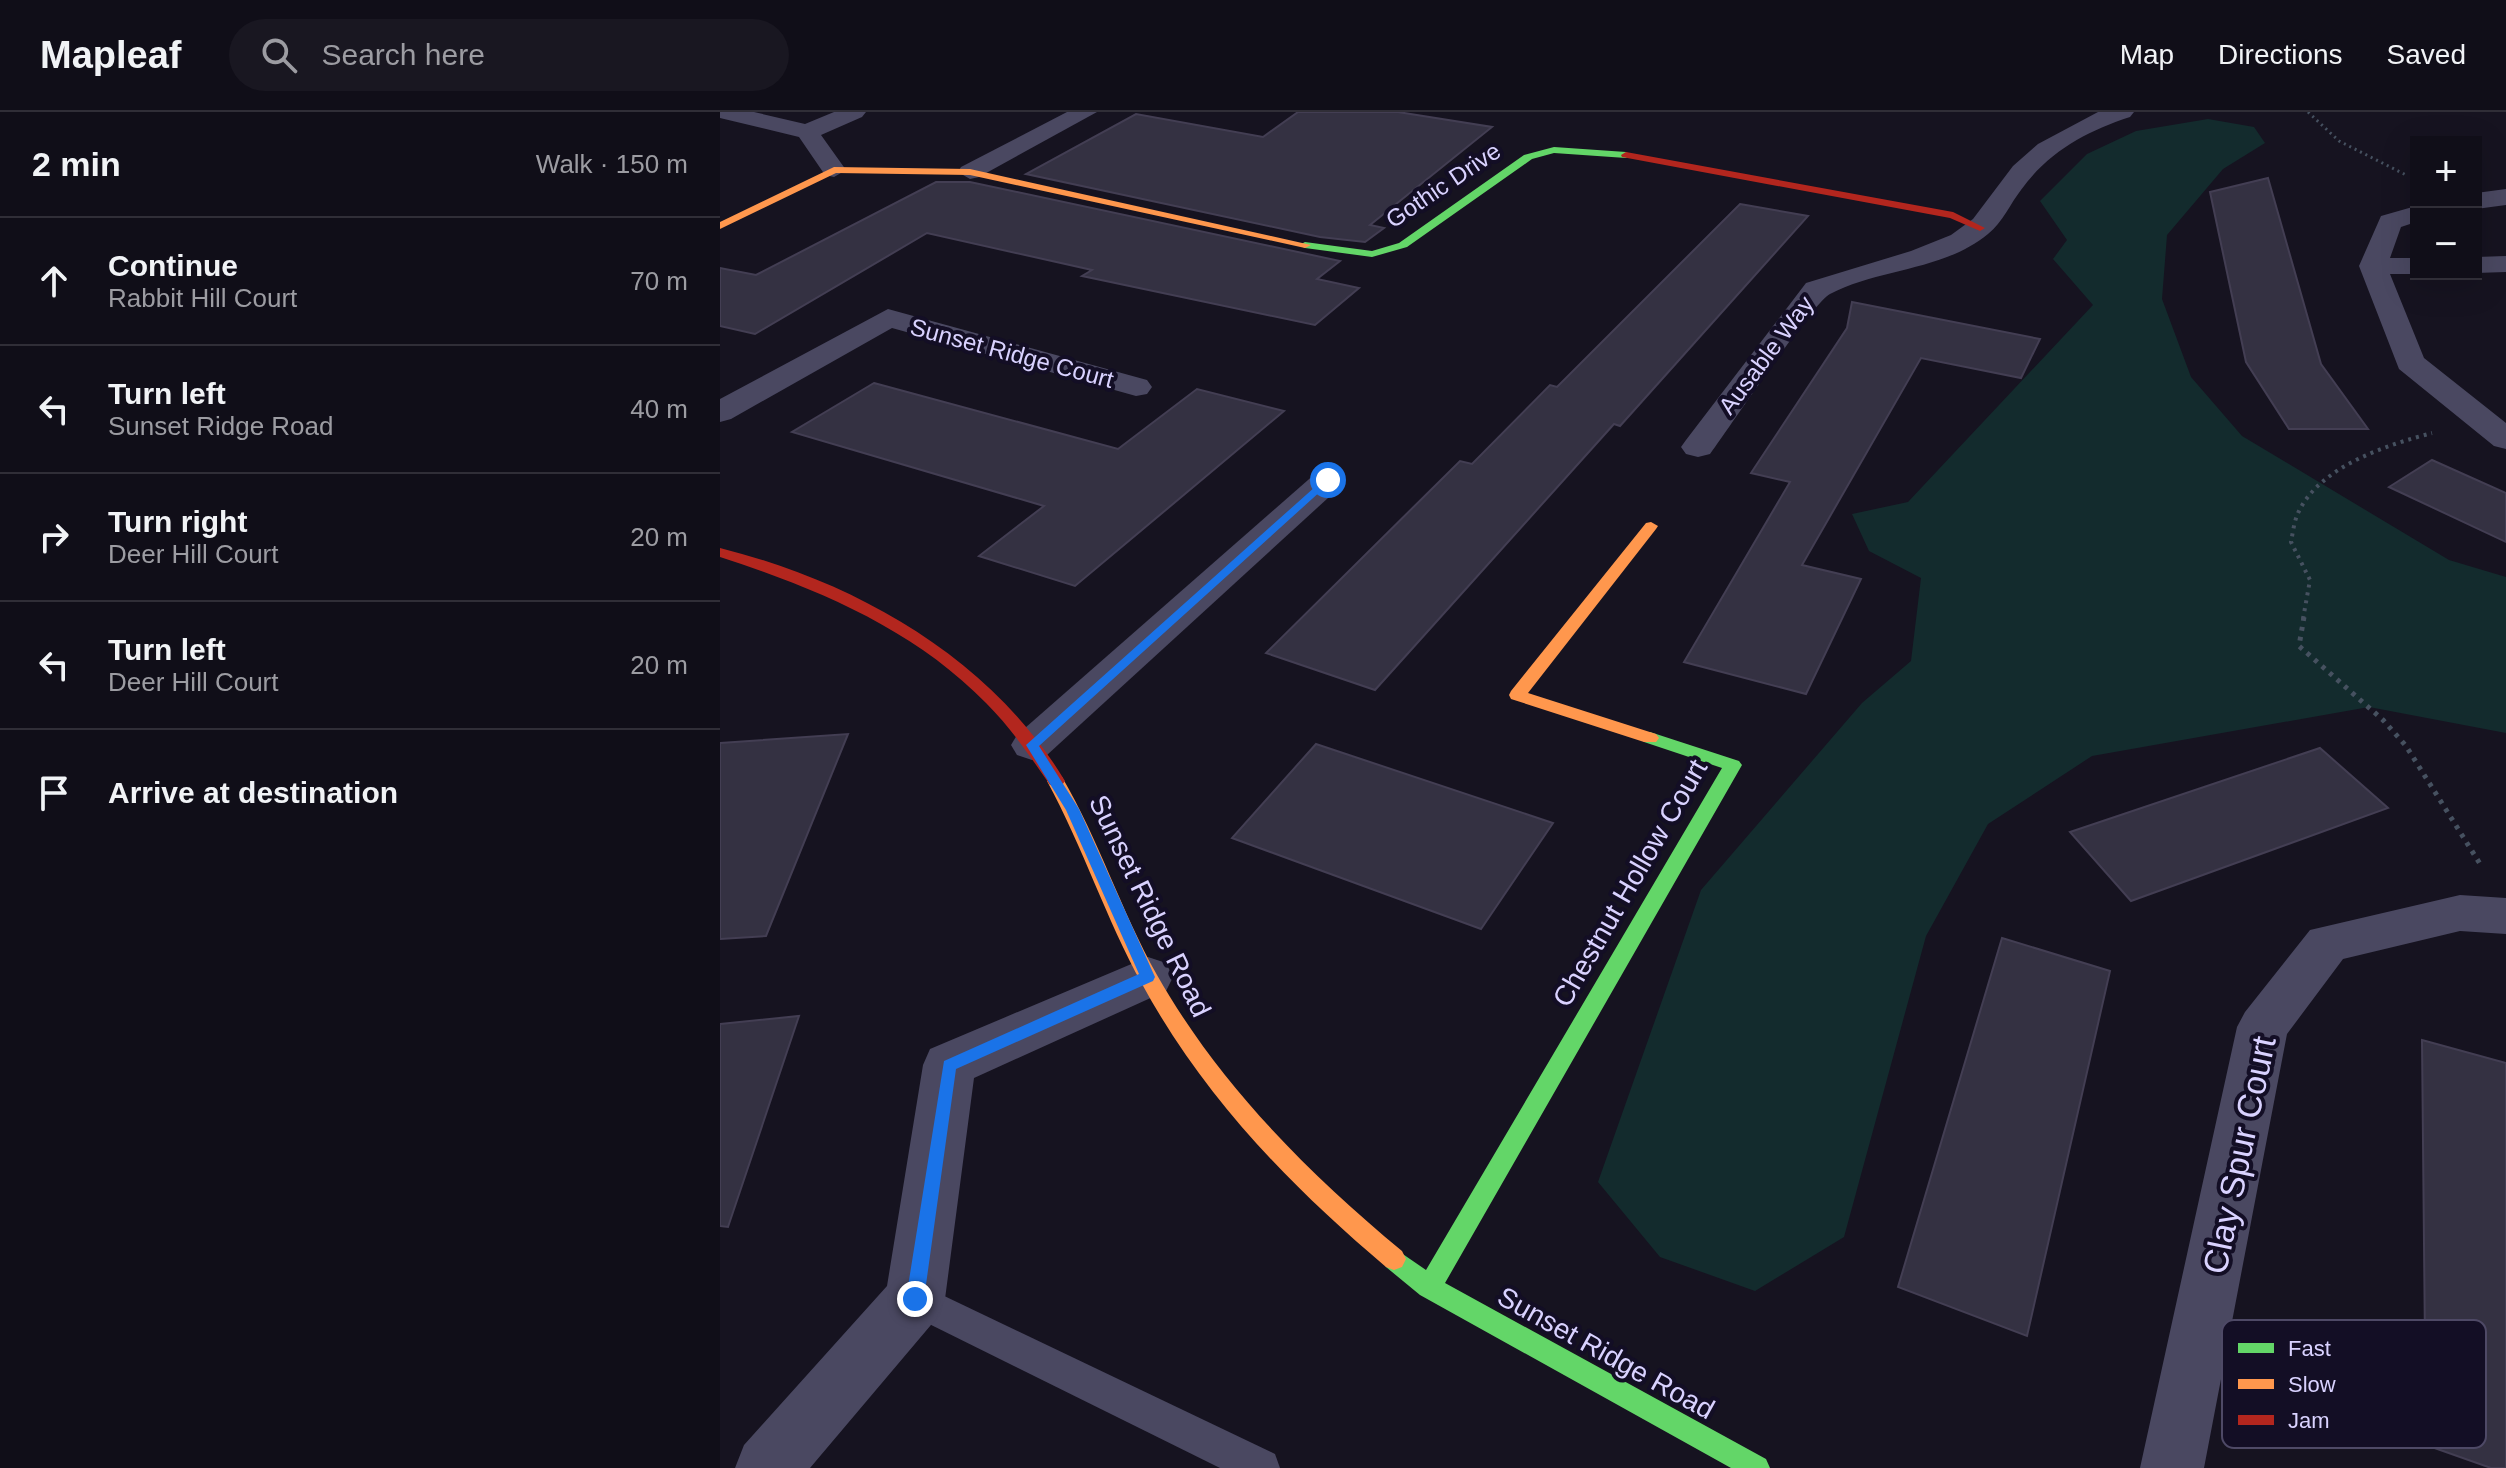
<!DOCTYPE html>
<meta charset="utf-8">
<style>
:root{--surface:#100e18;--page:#191721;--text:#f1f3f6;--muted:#9c9ca2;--line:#302e37}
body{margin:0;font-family:Helvetica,sans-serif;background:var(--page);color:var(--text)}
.controls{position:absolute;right:24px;top:24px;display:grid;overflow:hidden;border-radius:0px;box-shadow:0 8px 32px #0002}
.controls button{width:72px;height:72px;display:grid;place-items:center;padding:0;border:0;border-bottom:2px solid var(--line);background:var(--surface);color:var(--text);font:40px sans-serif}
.stop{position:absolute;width:24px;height:24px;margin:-18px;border:6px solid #1a73e8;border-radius:50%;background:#fff}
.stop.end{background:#1a73e8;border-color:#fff;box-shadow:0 2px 8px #0008}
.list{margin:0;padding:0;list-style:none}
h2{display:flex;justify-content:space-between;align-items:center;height:104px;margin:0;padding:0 32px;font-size:34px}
h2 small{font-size:26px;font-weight:400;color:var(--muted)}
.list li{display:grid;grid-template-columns:52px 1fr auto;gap:24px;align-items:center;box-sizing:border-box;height:128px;padding:0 32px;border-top:2px solid var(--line)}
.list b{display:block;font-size:30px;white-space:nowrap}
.list p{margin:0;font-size:26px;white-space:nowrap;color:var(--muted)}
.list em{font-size:26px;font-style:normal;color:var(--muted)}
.icon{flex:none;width:44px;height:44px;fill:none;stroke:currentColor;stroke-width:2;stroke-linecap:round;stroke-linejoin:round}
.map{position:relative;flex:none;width:1786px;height:1356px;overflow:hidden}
header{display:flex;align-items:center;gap:48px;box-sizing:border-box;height:112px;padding:0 40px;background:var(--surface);border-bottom:2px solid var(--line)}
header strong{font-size:38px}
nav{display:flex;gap:44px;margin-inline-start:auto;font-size:28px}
.search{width:560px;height:72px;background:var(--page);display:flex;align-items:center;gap:20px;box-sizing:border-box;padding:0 28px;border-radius:44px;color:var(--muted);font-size:30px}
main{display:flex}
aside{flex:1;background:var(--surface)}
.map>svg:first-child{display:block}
</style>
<header>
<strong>Mapleaf</strong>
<div class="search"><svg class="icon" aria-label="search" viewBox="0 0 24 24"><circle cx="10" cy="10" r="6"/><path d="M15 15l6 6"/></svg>Search here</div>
<nav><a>Map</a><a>Directions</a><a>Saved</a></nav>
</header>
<main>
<aside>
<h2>2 min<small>Walk · 150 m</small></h2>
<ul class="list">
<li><svg class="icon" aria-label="ahead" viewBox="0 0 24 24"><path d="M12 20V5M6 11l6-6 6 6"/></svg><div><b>Continue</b><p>Rabbit Hill Court</p></div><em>70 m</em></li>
<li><svg class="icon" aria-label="left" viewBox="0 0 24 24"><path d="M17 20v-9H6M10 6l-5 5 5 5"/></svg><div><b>Turn left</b><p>Sunset Ridge Road</p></div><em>40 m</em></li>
<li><svg class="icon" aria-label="right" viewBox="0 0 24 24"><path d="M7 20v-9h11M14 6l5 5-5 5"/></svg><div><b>Turn right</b><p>Deer Hill Court</p></div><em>20 m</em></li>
<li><svg class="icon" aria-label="left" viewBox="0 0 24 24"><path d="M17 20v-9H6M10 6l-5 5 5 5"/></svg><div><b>Turn left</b><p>Deer Hill Court</p></div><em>20 m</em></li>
<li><svg class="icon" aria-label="arrive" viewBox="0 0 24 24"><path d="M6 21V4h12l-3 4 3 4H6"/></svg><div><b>Arrive at destination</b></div></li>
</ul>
</aside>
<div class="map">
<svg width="1786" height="1356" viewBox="0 0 1786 1356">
<rect width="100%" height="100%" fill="#161320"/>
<polygon fill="#132b2d" points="1488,7 1534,15 1545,31 1503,57 1447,123 1442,187 1471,265 1522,324 1729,448 1786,465 1786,621 1649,595 1372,644 1268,712 1206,824 1124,1125 1035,1179 940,1145 878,1070 981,778 1142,591 1191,549 1201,466 1149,439 1132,402 1188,390 1373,193 1333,147 1347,128 1320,89 1367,42 1416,19"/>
<g fill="#343142" stroke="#433e53" stroke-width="2">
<polygon points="578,0 678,0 772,15 650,113 664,116 645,130 600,125 306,62 416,2 543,25"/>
<polygon points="1548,66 1601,252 1648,317 1569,317 1526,250 1490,80"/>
<polygon points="216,70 250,70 620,149 597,167 639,176 595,213 362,164 372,158 207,121 35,222 0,214 0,156 36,163"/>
<polygon points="1020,92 1088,104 900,314 894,312 655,578 546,541 740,349 752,352 830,273 837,275"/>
<polygon points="1132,190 1320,227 1301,266 1201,246 1082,453 1141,467 1086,582 964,550 1070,370 1031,361 1127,216"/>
<polygon points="154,271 398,337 477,277 564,299 355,474 259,444 324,394 72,320"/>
<polygon points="1712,348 1786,381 1786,430 1669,375"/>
<polygon points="128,622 46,824 0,827 0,631"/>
<polygon points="596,632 833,711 761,817 512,726"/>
<polygon points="1600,636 1668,696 1411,789 1350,720"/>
<polygon points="1282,826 1390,859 1307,1224 1178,1175"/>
<polygon points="79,904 8,1115 0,1114 0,912"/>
<polygon points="1702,928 1786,951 1786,1356 1771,1356 1706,1333"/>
</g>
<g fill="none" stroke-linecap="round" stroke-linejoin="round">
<polyline stroke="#465160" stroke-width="3" stroke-dasharray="2 4" stroke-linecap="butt" points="1588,0 1619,29 1688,64"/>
<path stroke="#465160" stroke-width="4" stroke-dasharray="3 5" stroke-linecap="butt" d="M 1583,507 L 1590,468 L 1571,430 C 1573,420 1574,409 1579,399 C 1601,354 1667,333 1712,321"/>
<polyline stroke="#465160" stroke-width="5" stroke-dasharray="4 6" stroke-linecap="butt" points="1584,505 1579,534 1663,608 1686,634 1762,755"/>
<polygon fill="#4a4861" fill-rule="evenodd" points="195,1170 555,1342 560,1356 500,1356 183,1199 177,1187 183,1175"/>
<g fill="#4a4861" fill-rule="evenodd">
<polygon points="0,0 34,0 85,12 114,0 146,0 142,5 101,23 126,58 114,65 105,63 79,25 0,6"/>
<polygon points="347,0 377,0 259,65 250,67 238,60 241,55"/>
<path d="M 1378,0 L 1414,0 L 1410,5 C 1367,19 1328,40 1301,78 C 1290,92 1283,110 1268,122 C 1223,159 1160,156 1110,182 C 1093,190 1008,318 990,342 L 978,345 L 966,342 L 961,335 L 966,328 L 1086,171 L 1191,139 L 1231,123 L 1253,107 L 1293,54 L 1318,32 Z"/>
<polygon points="1786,77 1786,93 1756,97 1756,81"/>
<polygon points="1696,94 1696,110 1681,115 1670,146 1696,146 1697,162 1670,162 1704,246 1786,311 1786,337 1774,334 1679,257 1639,154 1661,104"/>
<polygon points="1786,144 1786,160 1756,161 1756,145"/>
<polygon points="168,197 427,268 432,275 427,282 416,284 172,216 11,307 0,310 0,287"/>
<polygon points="608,358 620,361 625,368 620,375 327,643 312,648 297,643 291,633 297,623 596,361"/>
<polygon points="1740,783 1786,786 1786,822 1740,819 1623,847 1567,922 1484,1356 1420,1356 1517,915 1525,900 1590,818"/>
<polygon points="428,845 446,851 453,865 446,879 254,966 225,1187 216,1207 90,1356 15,1356 24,1333 167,1174 203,953 210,937"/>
</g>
<g fill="#63d668" fill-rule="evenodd">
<polygon points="834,35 906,40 911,43 906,46 834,41 812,47 687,135 652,145 585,136 579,133 585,130 652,139 679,131 804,43"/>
<polygon points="930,620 1019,649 1022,653 725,1171 1046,1347 1050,1356 1011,1356 700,1183 666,1155 662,1147 666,1139 674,1136 706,1158 1002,656 924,630 921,626"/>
</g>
<g fill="#ff974d" fill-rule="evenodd">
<polygon points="114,55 250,57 591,133 585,136 250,63 116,61 0,117 0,110"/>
<polygon points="931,410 938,414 936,417 808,581 936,622 939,626 936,630 924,630 791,587 789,583 791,579 926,411"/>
<path d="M 336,663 L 342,665 C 379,728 401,799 437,863 C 499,972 586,1059 682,1139 L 686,1147 L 682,1155 L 674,1158 L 666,1155 C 569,1073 483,984 422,872 C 386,807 363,735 327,669 Z"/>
</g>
<g fill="#b3261e" fill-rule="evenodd">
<polygon points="906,40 1233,100 1265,116 1260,119 1230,106 902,45 901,43"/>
<path d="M 0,436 C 136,470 271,546 345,669 L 342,673 L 330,673 C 310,644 291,616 266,591 C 194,517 96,476 0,445 Z"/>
</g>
</g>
<polygon fill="#1a73e8" points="605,366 613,368 319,634 359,697 435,865 433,869 236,957 204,1187 195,1196 189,1193 186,1187 224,949 419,862 346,698 306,633"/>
<g text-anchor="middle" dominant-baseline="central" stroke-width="8" stroke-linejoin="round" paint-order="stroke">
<g font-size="24" fill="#d9d2ff" stroke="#130e25">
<text transform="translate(723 73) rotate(-34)">Gothic Drive</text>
<text transform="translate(292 241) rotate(15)">Sunset Ridge Court</text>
<text transform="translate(1046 243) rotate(-53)">Ausable Way</text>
</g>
<g font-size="28" fill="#d9d2ff" stroke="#130e25">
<text transform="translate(910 771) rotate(-60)">Chestnut Hollow Court</text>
<text transform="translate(430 794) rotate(64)">Sunset Ridge Road</text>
<text transform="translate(886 1241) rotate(29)">Sunset Ridge Road</text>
</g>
<g font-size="34" fill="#d9d2ff" stroke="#130e25">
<text transform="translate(1519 1043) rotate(-78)">Clay Spur Court</text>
</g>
</g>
<rect x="1502" y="1208" width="264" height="128" rx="12" fill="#130e25" stroke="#4e4966" stroke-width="2"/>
<rect x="1518" y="1231" width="36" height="10" fill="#63d668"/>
<rect x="1518" y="1267" width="36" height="10" fill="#ff974d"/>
<rect x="1518" y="1303" width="36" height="10" fill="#b3261e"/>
<g font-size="22" fill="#d9d2ff">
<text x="1568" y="1244">Fast</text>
<text x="1568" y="1280">Slow</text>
<text x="1568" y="1316">Jam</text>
</g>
</svg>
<div class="controls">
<button>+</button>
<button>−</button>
</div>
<div class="stop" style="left:608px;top:368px"></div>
<div class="stop end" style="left:195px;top:1187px"></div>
</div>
</main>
